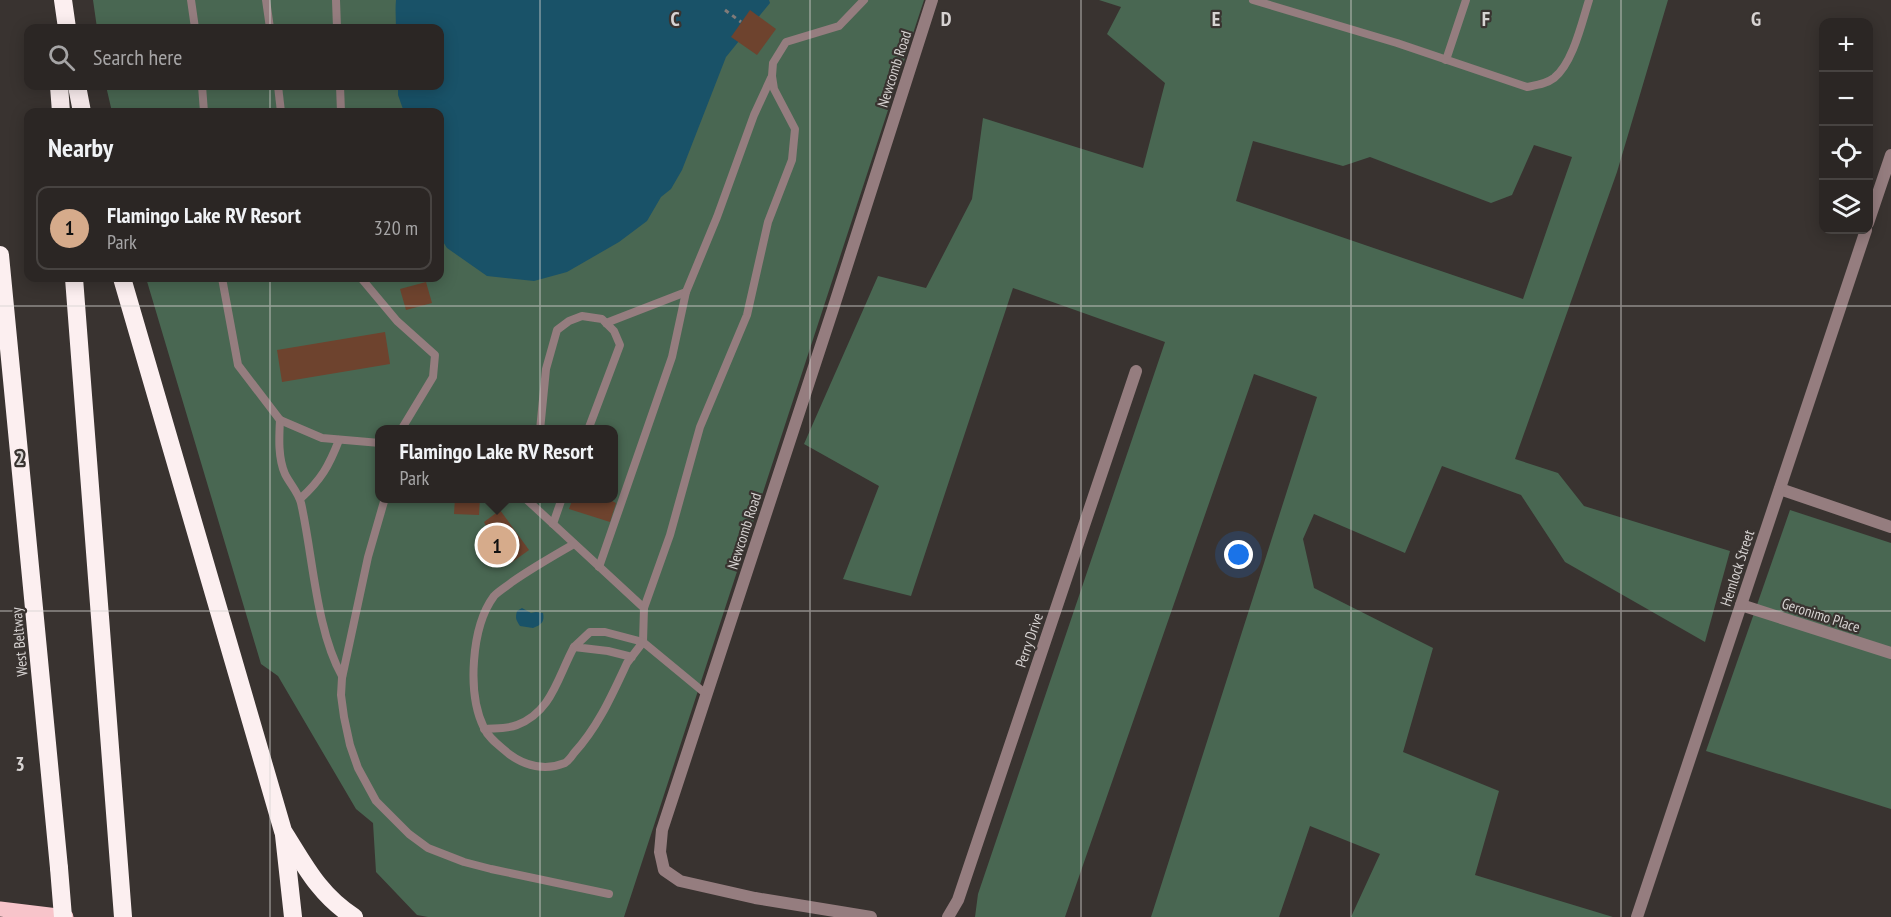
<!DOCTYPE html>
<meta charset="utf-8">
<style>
:root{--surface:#2b2624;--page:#373231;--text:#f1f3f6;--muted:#a6a5a6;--line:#474341;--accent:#d6ab8b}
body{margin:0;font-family:"PT Sans Narrow",sans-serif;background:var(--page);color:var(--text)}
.controls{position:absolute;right:18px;top:18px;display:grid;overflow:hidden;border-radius:12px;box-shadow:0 3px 15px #0003}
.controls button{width:54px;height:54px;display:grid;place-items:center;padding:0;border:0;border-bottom:2px solid var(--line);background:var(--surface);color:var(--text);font:30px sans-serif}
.you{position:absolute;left:1239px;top:555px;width:21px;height:21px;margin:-15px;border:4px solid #fff;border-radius:50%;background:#1a73e8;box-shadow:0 0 0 9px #1a73e833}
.badge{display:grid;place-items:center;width:39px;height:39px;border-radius:50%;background:var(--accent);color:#111;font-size:20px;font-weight:700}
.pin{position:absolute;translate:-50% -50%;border:3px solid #fff;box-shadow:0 2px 6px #0006}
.popup{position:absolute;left:375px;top:425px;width:243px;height:78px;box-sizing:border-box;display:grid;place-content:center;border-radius:12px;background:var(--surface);filter:drop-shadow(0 2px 4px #0005);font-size:20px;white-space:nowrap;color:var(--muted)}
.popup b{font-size:22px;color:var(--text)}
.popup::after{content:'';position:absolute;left:50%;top:100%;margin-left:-12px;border:12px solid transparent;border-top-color:var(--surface)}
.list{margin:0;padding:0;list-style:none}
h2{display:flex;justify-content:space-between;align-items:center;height:78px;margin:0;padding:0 24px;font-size:26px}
h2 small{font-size:20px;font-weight:400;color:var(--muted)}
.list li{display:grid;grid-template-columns:39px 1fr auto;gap:18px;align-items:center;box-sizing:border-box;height:84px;margin:0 12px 12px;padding:0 12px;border:2px solid var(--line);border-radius:12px}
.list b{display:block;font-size:22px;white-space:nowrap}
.list p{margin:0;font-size:20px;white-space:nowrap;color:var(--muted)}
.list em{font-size:20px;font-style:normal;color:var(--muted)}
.icon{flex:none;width:33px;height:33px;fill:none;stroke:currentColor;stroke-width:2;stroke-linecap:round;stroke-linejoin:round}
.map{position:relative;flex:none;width:1891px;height:917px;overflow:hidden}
.search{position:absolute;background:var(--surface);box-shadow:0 3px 15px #0003;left:24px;top:24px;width:420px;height:66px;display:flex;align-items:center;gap:15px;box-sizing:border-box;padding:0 21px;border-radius:12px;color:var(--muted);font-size:22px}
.panel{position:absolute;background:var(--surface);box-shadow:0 3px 15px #0003;left:24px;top:108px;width:420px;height:174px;border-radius:12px}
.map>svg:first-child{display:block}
</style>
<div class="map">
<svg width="1891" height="917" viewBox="0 0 1891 917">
<rect width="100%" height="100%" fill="#393330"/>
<g fill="#496752" fill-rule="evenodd">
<path d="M 93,0 L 924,0 L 624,917 L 428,917 L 417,915 L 376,872 L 373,823 L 356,809 L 278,676 L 261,664 L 146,278 L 440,278 L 440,112 L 112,112 L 106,86 L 440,86 L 440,28 L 97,28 ZM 380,430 L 614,430 L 614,498 L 380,498 Z"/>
<path d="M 1099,0 L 1668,0 L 1617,172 L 1515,459 L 1558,473 L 1584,506 L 1730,551 L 1705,642 L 1565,562 L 1521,495 L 1442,466 L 1405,553 L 1314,514 L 1303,539 L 1314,588 L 1433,648 L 1403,752 L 1499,791 L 1475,875 L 1613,917 L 1351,917 L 1380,854 L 1310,826 L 1279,917 L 1151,917 L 1317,397 L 1254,374 L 1066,914 L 1065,917 L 975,917 L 978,894 L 1165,342 L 1013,288 L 911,596 L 843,579 L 879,486 L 804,444 L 878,276 L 926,288 L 972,199 L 983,118 L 1143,168 L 1165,83 L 1107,34 L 1121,7 ZM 1253,141 L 1343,166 L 1370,157 L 1491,203 L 1512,195 L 1534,145 L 1572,157 L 1523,299 L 1236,201 Z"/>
<polygon points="1790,510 1891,543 1891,809 1706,751"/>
</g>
<g fill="#195268">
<path d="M 396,0 L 769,0 L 770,3 L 726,57 L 682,170 L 671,189 L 661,197 L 647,221 L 619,242 L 567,272 L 534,281 L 487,276 L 447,248 L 440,237 L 440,112 L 404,112 L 398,95 L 398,86 L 440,86 L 440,28 L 396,28 C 396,19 395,10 396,0 Z"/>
<path d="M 522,608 L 531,613 L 536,612 L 543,613 C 545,622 541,625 533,628 L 520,626 C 516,620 515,618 517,611 Z"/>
</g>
<g fill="#6e432e">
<polygon points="750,10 776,29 757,55 731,37"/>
<polygon points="426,282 432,303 406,310 400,289"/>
<polygon points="385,332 390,364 282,382 277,350"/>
<polygon points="455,498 480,498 479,515 454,514"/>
<polygon points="573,498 606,498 616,503 610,522 569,509"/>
<polygon points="500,510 529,550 511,563 508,559 502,563 492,550 490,551 479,536 482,533 480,530 486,526 484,522"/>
</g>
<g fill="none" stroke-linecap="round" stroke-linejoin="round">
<polyline stroke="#807b79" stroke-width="3" stroke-dasharray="4.5 4.5" stroke-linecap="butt" points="725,10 741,22"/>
<g stroke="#957d7f" stroke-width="8">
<polyline points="191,0 195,28"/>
<polyline points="266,0 270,28"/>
<polyline points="336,0 337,28"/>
<path d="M 1253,0 L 1397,43 L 1527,87 C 1537,85 1546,84 1554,78 C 1573,63 1582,22 1589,0"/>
<polyline points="1446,60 1466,0"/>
<polyline points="202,86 204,112"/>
<polyline points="278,86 281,112"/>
<polyline points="340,86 341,112"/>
<polyline points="222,278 238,365 280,420 322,438 380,443"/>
<polyline points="361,278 397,321 435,355 433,377 401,430"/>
<polyline points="606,323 686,292 717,217 754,115 771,78"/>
<path d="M 280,420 C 279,438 278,458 285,474 C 290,484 298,492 301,503 C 313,556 316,630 342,676"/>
<polyline points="540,430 546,369 557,330 569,321 582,316 602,319 614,331 620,345 588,430"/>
<polyline points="385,498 368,557 342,678 341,695 344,717 350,745 358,768 376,801 409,834 428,848 464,862 491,869 609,894"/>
<polyline points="525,498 644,608 643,642 706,694"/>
<path d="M 300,499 C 321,480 329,466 339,440"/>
<polyline points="553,524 562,498"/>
<path d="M 574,544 C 553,556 532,568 512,582 C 506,587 499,591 494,596 C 471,627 467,694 484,728 C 489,739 500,746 509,754 C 525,766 545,771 565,763 C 568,761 572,756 574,753 C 598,727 612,695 627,663 L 643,642 L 605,632 L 590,632 L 574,647 L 608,651 L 632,657"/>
<polyline points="599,567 672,357 686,292"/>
<polyline points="644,608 670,535 700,427 747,315 768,222 792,160 795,129 774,89 772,76 773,63 786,42 839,26 864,0"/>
<path d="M 484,729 C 495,728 508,729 517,725 C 552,712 558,676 574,647"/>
</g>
<g stroke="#957d7f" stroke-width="12">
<polyline points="1868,223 1891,155"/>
<polyline points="1780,489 1891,527"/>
<polyline points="1741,605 1891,653"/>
<polyline points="871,917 755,898 680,881 664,870 660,852 662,830 833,309 932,0"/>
<polyline points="948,917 958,900 1136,371"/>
<polyline points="1637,917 1866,230"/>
</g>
<polyline stroke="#f7c4ca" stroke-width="15" points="0,909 66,917"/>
<g stroke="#fceff0" stroke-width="18">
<polyline points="63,0 67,28"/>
<polyline points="59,86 61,112"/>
<polyline points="77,86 82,112"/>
<polyline points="0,255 59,868"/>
<polyline points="74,278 123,917"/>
<path d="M 122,278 L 283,831 C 304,864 319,895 354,917"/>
<polyline points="284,835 293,917"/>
</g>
<polyline stroke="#fceff0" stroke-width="18" points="59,868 63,917"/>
</g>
<path fill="none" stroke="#d7d3d2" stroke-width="1.5" stroke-opacity="0.55" d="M 270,0 L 270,28M 540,0 L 540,917M 810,0 L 810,917M 1081,0 L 1081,917M 1351,0 L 1351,917M 1621,0 L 1621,917M 270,86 L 270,112M 270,278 L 270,917M 0,306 L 1891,306M 0,611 L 1891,611"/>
<g text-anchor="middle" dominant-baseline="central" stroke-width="4.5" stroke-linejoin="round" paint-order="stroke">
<g font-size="15" fill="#d7d3d2" stroke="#393330">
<text transform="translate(894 69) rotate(-72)">Newcomb Road</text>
<text transform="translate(744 531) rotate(-72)">Newcomb Road</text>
<text transform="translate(1737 568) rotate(-72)">Hemlock Street</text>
<text transform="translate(1821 615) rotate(18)">Geronimo Place</text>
<text transform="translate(1029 640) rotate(-71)">Perry Drive</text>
<text transform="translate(19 642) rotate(-95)">West Beltway</text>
</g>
</g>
<g font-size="20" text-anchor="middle" font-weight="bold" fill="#d7d3d2" stroke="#393330" stroke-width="4.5" stroke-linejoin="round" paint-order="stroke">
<text x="675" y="26">C</text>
<text x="946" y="26">D</text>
<text x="1216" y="26">E</text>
<text x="1486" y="26">F</text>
<text x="1756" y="26">G</text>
<text x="20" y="465">2</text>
<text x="20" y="771">3</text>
</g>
</svg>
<div class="controls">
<button>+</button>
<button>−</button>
<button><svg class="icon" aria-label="locate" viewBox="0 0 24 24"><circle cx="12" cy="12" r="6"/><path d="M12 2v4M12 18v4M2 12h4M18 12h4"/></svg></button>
<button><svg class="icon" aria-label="layers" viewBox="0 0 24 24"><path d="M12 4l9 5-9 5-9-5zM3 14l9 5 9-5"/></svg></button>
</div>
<div class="you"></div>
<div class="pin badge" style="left:497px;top:545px">1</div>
<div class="popup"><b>Flamingo Lake RV Resort</b>Park</div>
<div class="search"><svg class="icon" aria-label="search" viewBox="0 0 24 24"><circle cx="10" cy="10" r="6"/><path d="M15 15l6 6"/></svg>Search here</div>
<section class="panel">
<h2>Nearby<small></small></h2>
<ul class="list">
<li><span class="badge">1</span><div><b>Flamingo Lake RV Resort</b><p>Park</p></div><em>320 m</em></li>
</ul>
</section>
</div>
